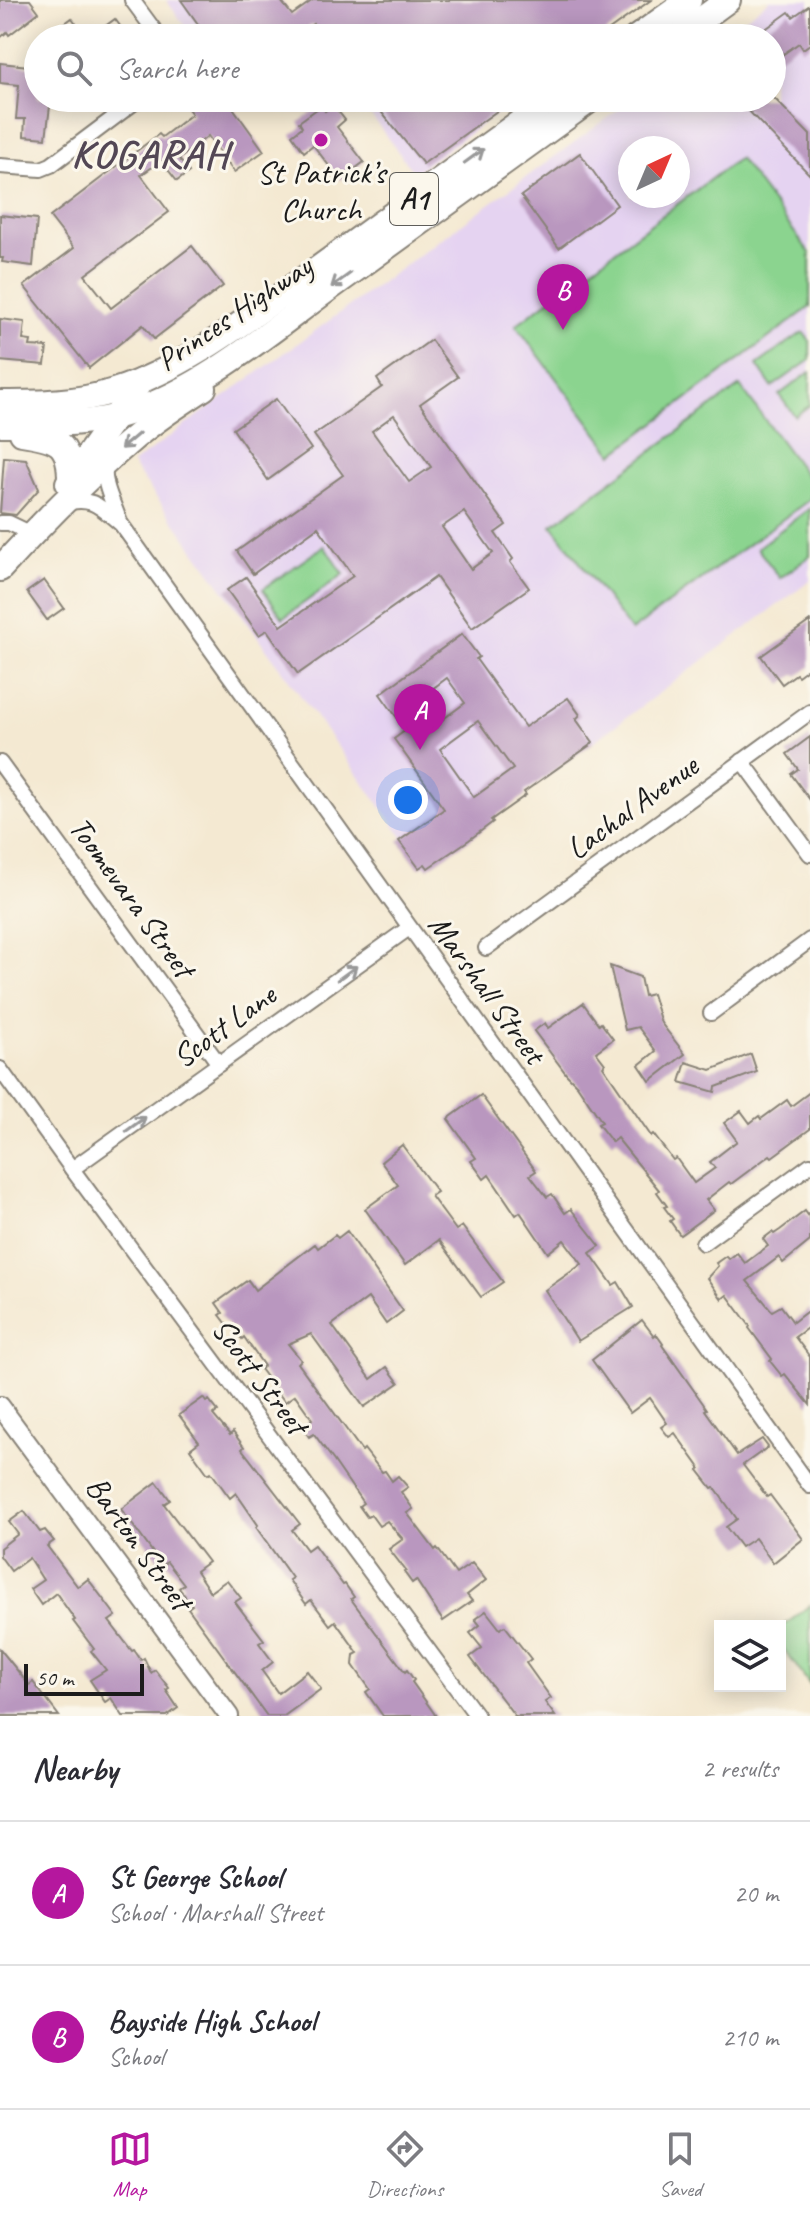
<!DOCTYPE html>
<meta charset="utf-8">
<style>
:root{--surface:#fff;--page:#f7f7f7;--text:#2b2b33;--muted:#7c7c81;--line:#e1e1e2;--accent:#b5179e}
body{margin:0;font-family:Caveat,sans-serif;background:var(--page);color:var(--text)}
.controls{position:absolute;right:24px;bottom:24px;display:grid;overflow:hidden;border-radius:0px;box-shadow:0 4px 20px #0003}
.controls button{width:72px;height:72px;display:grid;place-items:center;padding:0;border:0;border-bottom:2px solid var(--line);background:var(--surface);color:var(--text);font:40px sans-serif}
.compass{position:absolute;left:618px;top:136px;width:72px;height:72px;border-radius:50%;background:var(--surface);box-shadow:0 4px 20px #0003;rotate:44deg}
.scale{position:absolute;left:24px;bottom:20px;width:120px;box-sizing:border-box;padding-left:8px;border:4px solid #1c1c1c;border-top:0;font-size:22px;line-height:28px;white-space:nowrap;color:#1c1c1c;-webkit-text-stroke:6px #fbf7ec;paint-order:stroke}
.you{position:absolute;left:408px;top:800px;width:28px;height:28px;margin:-20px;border:6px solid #fff;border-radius:50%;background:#1a73e8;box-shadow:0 0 0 12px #1a73e833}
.badge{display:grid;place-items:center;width:52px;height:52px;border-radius:50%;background:var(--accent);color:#fff;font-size:26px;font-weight:700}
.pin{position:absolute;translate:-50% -66px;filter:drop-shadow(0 2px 4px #0008)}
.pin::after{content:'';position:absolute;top:42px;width:28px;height:24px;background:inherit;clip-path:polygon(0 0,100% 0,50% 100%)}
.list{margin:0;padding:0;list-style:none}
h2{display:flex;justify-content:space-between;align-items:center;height:104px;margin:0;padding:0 32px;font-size:34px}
h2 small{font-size:26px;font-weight:400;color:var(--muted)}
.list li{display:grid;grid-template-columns:52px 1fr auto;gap:24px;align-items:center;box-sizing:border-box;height:144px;padding:0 32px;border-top:2px solid var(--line)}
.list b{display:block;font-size:30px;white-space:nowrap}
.list p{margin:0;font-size:26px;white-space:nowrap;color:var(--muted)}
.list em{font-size:26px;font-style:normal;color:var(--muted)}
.icon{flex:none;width:44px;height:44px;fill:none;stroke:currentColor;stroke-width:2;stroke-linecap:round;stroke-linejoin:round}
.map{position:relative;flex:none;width:810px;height:1716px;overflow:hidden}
.search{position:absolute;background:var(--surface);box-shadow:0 4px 20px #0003;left:24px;right:24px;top:24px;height:88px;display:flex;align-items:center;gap:20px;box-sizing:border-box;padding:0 28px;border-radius:44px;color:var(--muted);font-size:30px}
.sheet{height:392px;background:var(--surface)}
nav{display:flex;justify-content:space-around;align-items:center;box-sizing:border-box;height:112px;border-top:2px solid var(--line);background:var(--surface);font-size:22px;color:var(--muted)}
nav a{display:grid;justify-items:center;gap:4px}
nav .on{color:var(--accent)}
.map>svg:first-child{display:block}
</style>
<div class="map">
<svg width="810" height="1716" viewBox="0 0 810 1716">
<rect width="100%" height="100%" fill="#fbf7ec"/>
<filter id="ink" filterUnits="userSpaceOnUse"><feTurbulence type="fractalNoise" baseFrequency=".0125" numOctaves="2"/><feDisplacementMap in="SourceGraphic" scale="16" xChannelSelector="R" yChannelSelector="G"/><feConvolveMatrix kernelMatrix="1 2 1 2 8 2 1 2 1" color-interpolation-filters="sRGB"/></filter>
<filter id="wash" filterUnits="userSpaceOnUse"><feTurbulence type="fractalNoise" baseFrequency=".006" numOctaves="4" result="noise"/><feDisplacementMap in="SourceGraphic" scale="32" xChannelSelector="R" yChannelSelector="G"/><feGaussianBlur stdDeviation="1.8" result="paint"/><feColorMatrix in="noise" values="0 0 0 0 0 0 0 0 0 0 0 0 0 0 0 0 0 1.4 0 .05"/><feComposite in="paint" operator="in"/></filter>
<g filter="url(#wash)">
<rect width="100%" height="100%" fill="#f4e9d2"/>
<g fill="#e5d3f1" fill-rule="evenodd">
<polygon points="166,0 245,0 193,37"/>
<path d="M 770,0 L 810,0 L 810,581 L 425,867 L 132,464 L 635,98 L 772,98 L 772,38 L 718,38 ZM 630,148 L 678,148 L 678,196 L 630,196 Z"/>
<polygon points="358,98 519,98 414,173"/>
</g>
<g fill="#8bd48f" stroke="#547856" stroke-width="2">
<polygon points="739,158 810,253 810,307 613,454 516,325"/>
<polygon points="803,332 810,341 810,360 772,387 757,365"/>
<polygon points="810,372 810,405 795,416 779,395"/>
<polygon points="740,386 810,481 810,499 631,631 552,525"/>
<polygon points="810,508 810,556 780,578 757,548"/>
<polygon points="324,546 344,574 283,618 263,589"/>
<polygon points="810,1605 810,1685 780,1644 780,1629"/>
</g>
<g id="blocks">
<g fill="#b997bf" fill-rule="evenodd">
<polygon points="0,0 30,0 39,12 9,35 7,32 0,38"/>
<polygon points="181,0 280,0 292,15 313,0 651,0 598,38 324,38 313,24 294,38 208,38"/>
<polygon points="810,5 810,44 803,49 799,43 772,62 772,38 753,38 789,12 793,17"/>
<polygon points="72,18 87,38 45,38"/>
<polygon points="115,19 129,38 89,38"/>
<polygon points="0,63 38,67 38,98 51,98 46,138 24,136 25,119 16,119 19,85 0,83"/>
<polygon points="198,98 226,98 264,151 234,172 208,136 179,159 189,172 177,181 161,161 141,175 169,212 85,275 111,308 192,246 223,286 154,339 143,325 89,368 24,286 74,248 50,217 159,134 162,137 192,114 186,106"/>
<polygon points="370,98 515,98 423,164"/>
<polygon points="750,98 774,98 810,135 810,175 743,105"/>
<polygon points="333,105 345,120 337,127 364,162 340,180 313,145 304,152 292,135 302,127 299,122 321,106 325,111"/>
<polygon points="580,153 617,205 559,248 521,196"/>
<polygon points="0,215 37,219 33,266 2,262 3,258 0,258"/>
<polygon points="0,319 25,322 23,340 31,341 30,346 47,347 45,365 0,361"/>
<path d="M 431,340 L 458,377 L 420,404 L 506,525 L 495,533 L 513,559 L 510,562 L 529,588 L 472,628 L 436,577 L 298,674 L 267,630 L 259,635 L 227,590 L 246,577 L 281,626 L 353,576 L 318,527 L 253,574 L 237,551 L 343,475 L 314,435 L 382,387 L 377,379 ZM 394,415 L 431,467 L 409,482 L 372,431 ZM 464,512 L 493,553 L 471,569 L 442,527 Z"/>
<polygon points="276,399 311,449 268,480 233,429"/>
<polygon points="4,457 26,459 39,489 16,515 0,513"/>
<polygon points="44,580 64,608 47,620 27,592"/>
<polygon points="810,621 810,667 798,676 796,674 782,684 761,656"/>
<path d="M 462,634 L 479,657 L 476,659 L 525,727 L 568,698 L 580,715 L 576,719 L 593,743 L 524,792 L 526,795 L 491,820 L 493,822 L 469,840 L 428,868 L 425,864 L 419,868 L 399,841 L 444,809 L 394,739 L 406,730 L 380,694 ZM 447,678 L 465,703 L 427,731 L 409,706 ZM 478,721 L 513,769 L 474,797 L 440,749 Z"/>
<polygon points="810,737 810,800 791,774 798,769 787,754"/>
<polygon points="610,966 640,977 644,996 652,994 661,1023 685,1054 650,1081 639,1065 656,1051 638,1027 625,1030"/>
<polygon points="583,1003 599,1025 601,1023 613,1039 596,1052 605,1064 603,1066 651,1136 653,1134 673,1160 676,1158 694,1183 715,1168 710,1162 737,1141 724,1123 741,1111 750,1123 759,1116 761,1119 787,1100 791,1106 810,1092 810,1129 772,1157 770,1155 731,1184 729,1182 706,1200 714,1210 680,1235 670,1221 673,1219 664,1207 667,1206 657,1192 659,1190 617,1138 612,1142 598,1124 602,1122 577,1085 567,1075 534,1031 545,1023 548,1028"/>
<polygon points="751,1054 757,1072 716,1087 715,1092 680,1082 686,1062 711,1070"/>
<polygon points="481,1095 536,1171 530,1175 547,1197 552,1194 565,1213 571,1209 600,1246 590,1253 613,1285 618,1282 633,1307 578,1341 545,1290 582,1264 564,1240 548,1253 520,1212 516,1215 489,1175 484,1179 471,1161 476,1158 448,1119"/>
<polygon points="402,1145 437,1192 431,1196 456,1230 462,1226 503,1282 481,1297 439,1240 405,1265 365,1209 398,1185 381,1162"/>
<polygon points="805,1211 810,1218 810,1241 783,1263 779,1257 747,1281 772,1311 781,1306 793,1322 810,1309 810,1326 795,1337 810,1357 810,1405 785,1374 782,1376 770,1361 772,1359 749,1328 750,1326 727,1295 722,1299 707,1278 718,1266 716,1263 726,1256 729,1259 737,1253 745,1263 768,1246 763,1239 772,1232 774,1234 780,1230"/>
<polygon points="347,1231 403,1311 386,1324 368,1298 332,1325 371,1379 387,1367 399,1383 364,1407 311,1334 288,1344 301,1360 298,1363 362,1451 364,1449 382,1472 385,1471 392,1481 398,1476 408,1487 401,1492 413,1509 407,1513 435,1550 437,1548 456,1574 472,1563 486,1580 467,1595 472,1601 443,1621 416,1580 412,1583 404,1572 406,1571 389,1549 403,1539 387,1521 379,1526 371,1515 367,1517 359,1506 363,1503 334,1461 314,1434 309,1437 302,1427 312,1419 295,1395 285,1402 260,1369 264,1366 244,1337 242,1339 232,1327 230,1328 220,1315 223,1313 216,1303 248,1280 255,1290 315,1244 318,1248 335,1235 338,1238"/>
<polygon points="642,1320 654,1336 656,1334 663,1344 662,1345 707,1409 705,1410 737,1455 762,1439 768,1447 743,1465 767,1497 770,1495 803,1539 773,1563 755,1538 741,1547 726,1527 737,1519 714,1487 712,1488 698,1470 700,1468 675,1433 669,1437 661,1427 667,1423 650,1398 630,1413 592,1360"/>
<polygon points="203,1398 206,1402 209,1400 218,1411 213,1415 230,1435 233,1432 244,1447 242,1449 300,1524 292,1530 307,1550 314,1545 343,1585 345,1584 354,1597 351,1599 405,1672 407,1670 414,1680 412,1682 436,1716 383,1716 366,1692 370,1689 353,1665 354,1655 358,1653 335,1621 330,1625 311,1600 306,1604 289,1580 292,1578 256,1527 258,1525 236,1493 230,1498 211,1472 208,1474 190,1449 199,1442 179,1415"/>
<polygon points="157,1482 170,1500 164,1504 208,1562 196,1571 210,1592 227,1580 241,1598 235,1602 264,1640 259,1643 273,1662 262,1671 278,1693 307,1671 321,1689 284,1716 267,1716 188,1608 192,1605 179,1588 184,1584 167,1562 162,1565 121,1509"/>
<polygon points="24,1511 40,1532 45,1530 54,1541 47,1546 78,1587 88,1579 104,1600 116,1616 109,1621 132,1651 134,1650 141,1660 144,1658 151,1673 155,1670 169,1688 166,1690 178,1708 167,1716 123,1716 111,1698 105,1702 90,1680 106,1670 91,1651 94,1649 73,1621 75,1620 56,1593 41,1605 30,1589 43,1580 29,1558 11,1571 0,1556 0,1548 18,1534 9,1522"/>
<polygon points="486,1611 500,1629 505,1626 531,1659 526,1663 551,1698 545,1702 555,1716 515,1716 470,1657 482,1648 470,1633 480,1625 475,1619"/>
<polygon points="0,1649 29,1685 33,1682 59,1716 0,1716"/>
</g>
</g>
</g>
<g filter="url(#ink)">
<use href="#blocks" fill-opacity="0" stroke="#888277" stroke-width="2"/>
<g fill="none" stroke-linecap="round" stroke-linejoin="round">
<defs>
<g id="minor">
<polyline points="132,0 160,38"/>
<polyline points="0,166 41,169 51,165 140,98"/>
<path d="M 105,463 C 102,485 114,503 120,523"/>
<path d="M 65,503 C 93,496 100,507 121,524 L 810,1486"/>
<polyline points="0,523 9,523 32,534"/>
<polyline points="742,761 810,854"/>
<polyline points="0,763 219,1064"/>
<polyline points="486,948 810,712"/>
<polyline points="711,1013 810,940"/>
<polyline points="0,1069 72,1169 477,1716"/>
<polyline points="72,1169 409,928"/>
<polyline points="703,1243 810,1165"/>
</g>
<polyline id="tertiary" points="0,1406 229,1716"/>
<g id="primary">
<polyline points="68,483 141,381"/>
<path d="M 0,569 C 40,525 83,481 128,443 C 152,422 178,405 204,388"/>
</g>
<g id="trunk">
<polyline points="636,38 689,0"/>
<polyline points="676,38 728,0"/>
<path d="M 0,403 C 38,403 77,403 114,391 C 188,367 250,317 312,273 C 393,215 473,156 553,98"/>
<path d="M 0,424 C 43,424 91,426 132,412 C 203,388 267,334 327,290 C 416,226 504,162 593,98"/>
<path d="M 22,433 C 57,438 70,442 70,480"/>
</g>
</defs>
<use href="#minor" stroke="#888277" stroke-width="18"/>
<use href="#tertiary" stroke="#888277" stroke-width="22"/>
<use href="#primary" stroke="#888277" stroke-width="28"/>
<use href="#trunk" stroke="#888277" stroke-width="28"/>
<use href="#minor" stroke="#fff" stroke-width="14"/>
<use href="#tertiary" stroke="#fff" stroke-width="18"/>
<use href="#primary" stroke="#fff" stroke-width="24"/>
<use href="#trunk" stroke="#fff" stroke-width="24"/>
</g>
<defs><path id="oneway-shaft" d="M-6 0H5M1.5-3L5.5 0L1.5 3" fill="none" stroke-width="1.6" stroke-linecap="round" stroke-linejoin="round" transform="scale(2)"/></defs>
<g stroke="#999">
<use href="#oneway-shaft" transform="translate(474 156) rotate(-36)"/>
<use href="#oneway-shaft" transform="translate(341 280) rotate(144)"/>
<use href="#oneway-shaft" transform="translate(130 441) rotate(140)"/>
<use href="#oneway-shaft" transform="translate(347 973) rotate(-36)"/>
<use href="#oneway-shaft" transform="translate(136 1124) rotate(-36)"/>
</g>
</g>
<circle fill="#b5179e" stroke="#fbf7ec" stroke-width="3" cx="321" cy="140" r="8"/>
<g text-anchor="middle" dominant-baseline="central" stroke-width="6" stroke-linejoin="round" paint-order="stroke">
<rect fill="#fbf7ec" stroke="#5f5e5a" stroke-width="2" x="390" y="173" width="48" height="52" rx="6"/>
<g font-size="30" font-weight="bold" fill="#1c1c1c">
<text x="414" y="199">A1</text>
</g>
<g font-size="32" fill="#1c1c1c" stroke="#fbf7ec">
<text x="321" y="172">St Patrick’s<tspan x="321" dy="37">Church</tspan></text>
</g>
<g font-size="32" fill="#1c1c1c" stroke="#fbf7ec">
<text transform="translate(234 313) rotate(-34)">Princes Highway</text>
<text transform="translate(632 807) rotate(-36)">Lachal Avenue</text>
<text transform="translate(132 897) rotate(54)">Toomevara Street</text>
<text transform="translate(487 989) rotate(54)">Marshall Street</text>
<text transform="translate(224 1026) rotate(-36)">Scott Lane</text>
<text transform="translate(260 1376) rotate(53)">Scott Street</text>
<text transform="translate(139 1543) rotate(54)">Barton Street</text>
</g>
<g font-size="40" font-weight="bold" letter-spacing="2" fill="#534755" stroke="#fbf7ec">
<text x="150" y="154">KOGARAH</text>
</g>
</g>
</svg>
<div class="controls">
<button><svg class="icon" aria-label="layers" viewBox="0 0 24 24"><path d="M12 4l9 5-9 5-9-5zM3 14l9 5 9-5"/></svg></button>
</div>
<svg class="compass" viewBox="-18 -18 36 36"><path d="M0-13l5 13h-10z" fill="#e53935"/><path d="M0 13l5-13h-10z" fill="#7c7c81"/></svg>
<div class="scale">50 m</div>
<div class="you"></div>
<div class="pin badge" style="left:420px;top:750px">A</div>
<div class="pin badge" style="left:563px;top:330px">B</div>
<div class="search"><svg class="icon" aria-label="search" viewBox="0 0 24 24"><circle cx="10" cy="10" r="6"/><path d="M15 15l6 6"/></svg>Search here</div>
</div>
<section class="sheet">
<h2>Nearby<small>2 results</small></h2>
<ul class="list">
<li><span class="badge">A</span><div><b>St George School</b><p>School · Marshall Street</p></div><em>20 m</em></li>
<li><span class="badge">B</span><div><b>Bayside High School</b><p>School</p></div><em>210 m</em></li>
</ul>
</section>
<nav>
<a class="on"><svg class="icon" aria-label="map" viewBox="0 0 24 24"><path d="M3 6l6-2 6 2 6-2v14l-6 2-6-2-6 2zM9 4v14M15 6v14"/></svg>Map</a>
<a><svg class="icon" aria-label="directions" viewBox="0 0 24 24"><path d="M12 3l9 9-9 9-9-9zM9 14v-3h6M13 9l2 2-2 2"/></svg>Directions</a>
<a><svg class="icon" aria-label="saved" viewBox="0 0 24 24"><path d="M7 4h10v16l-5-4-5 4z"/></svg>Saved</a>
</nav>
